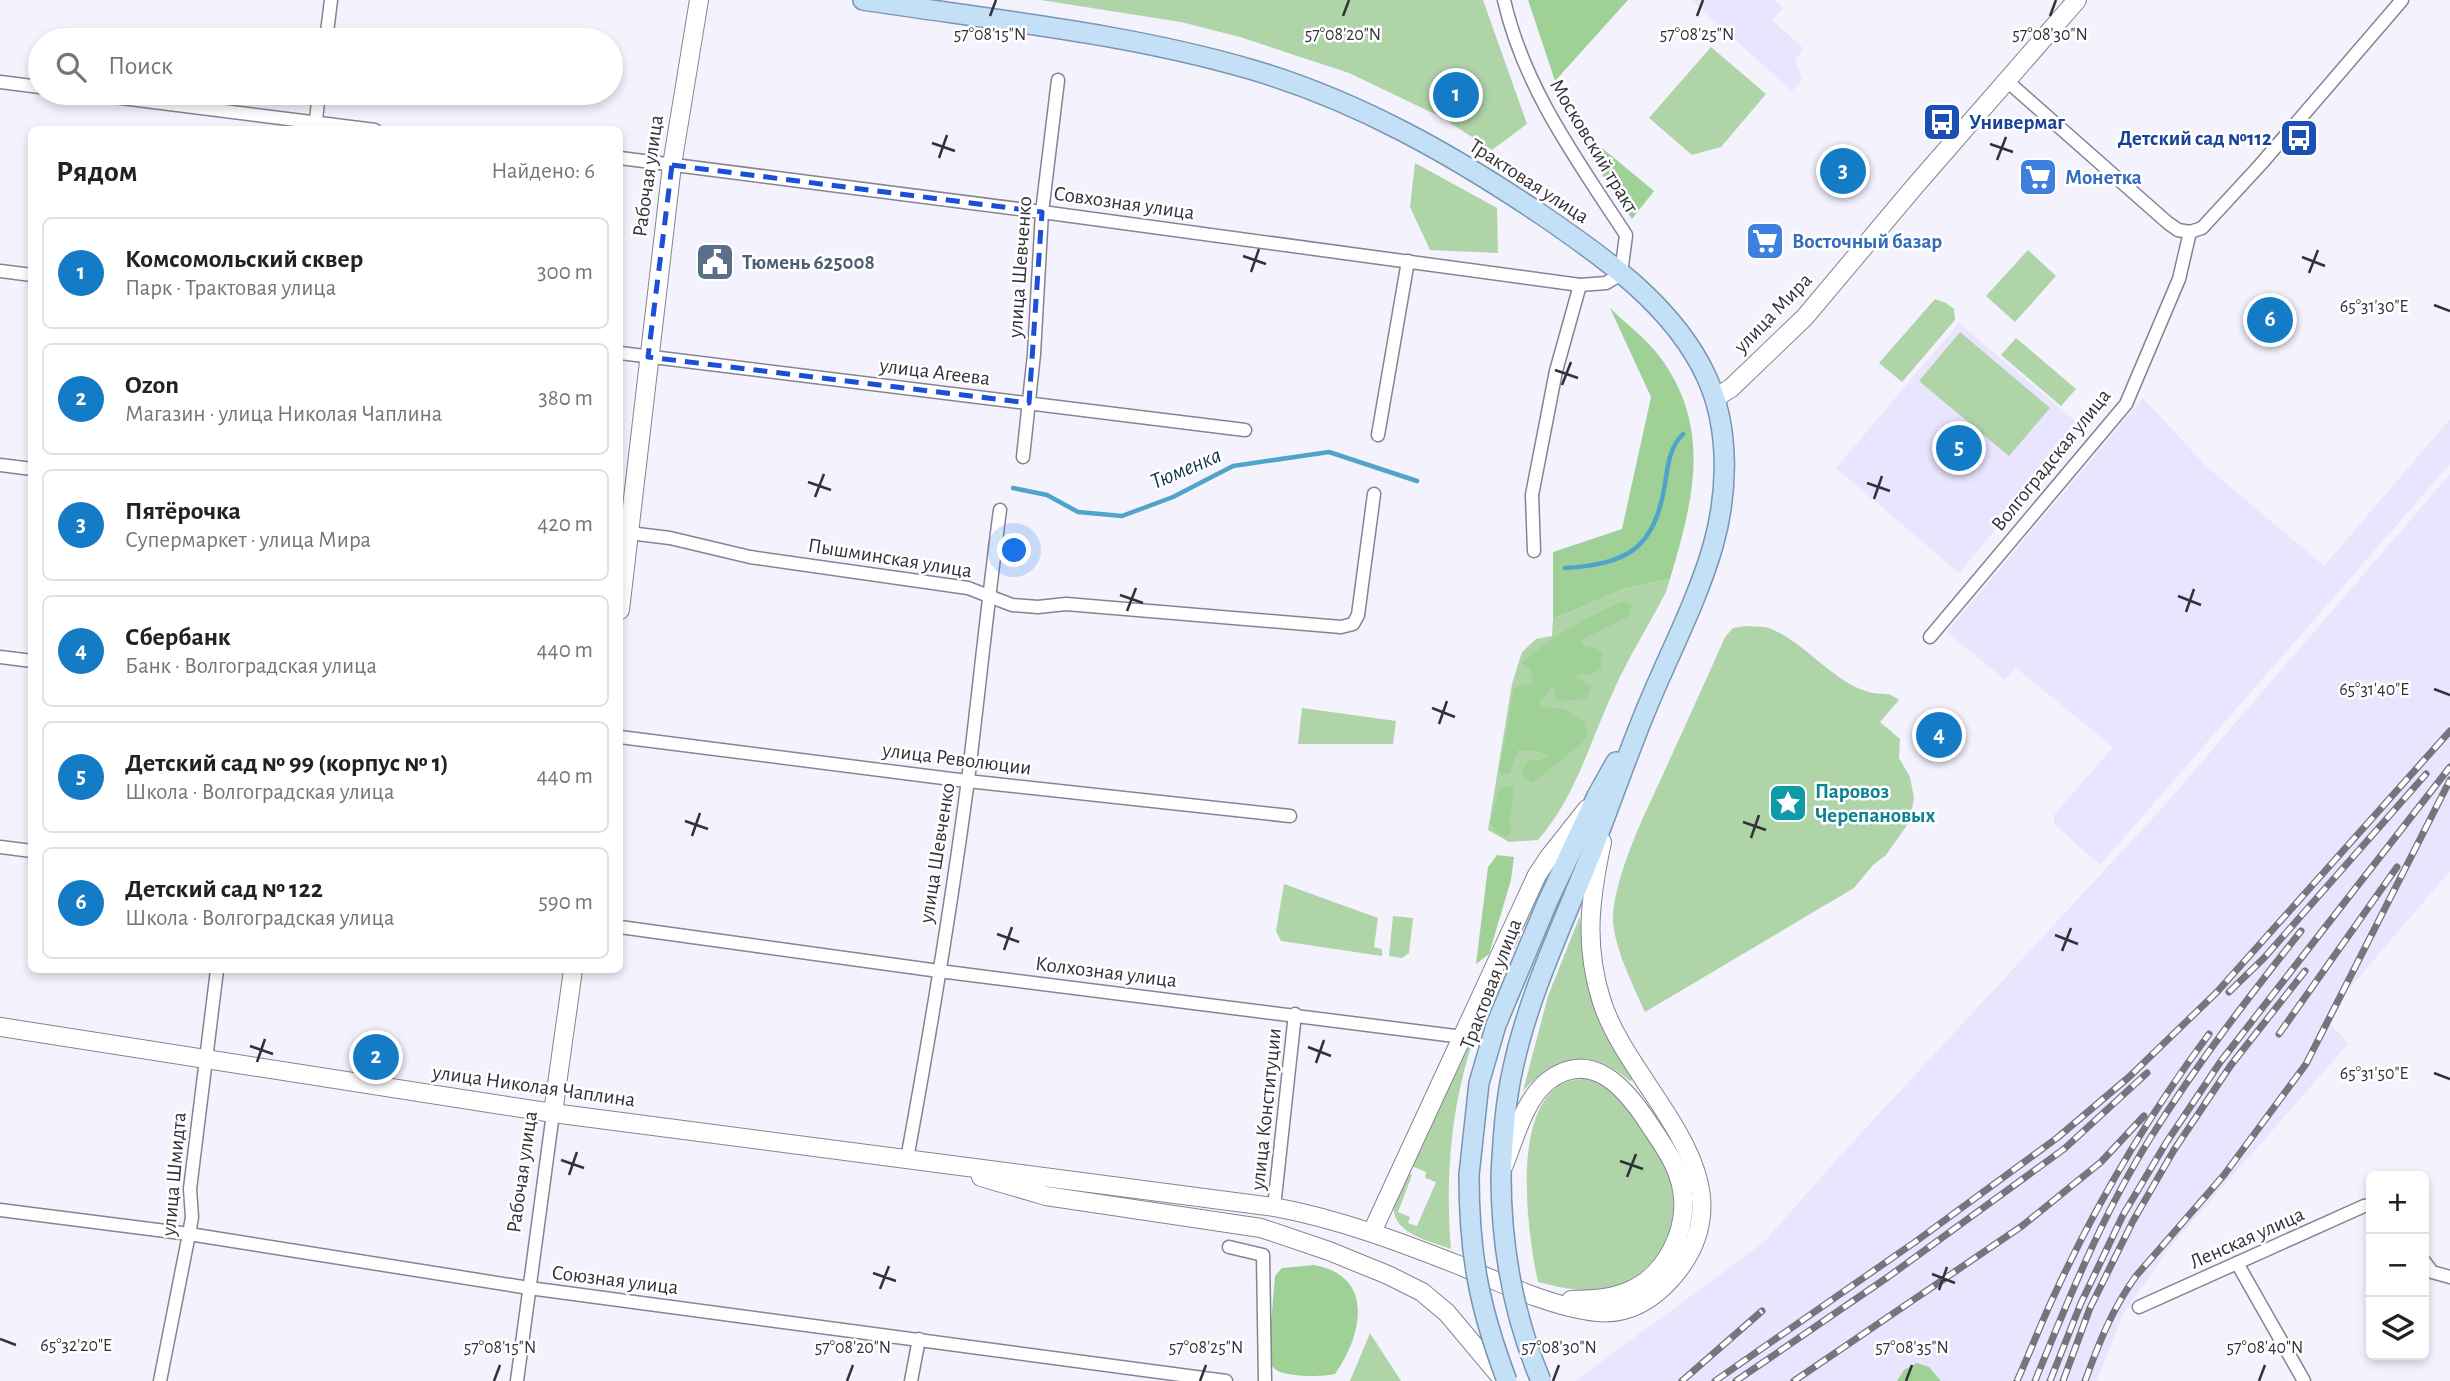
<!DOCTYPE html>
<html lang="ru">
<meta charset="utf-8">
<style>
:root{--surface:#fff;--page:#f2f2f2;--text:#222;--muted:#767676;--line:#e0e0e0;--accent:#147bc6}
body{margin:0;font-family:"Alegreya Sans",sans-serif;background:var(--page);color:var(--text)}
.controls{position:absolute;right:21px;bottom:21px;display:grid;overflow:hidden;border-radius:10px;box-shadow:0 4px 10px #0003}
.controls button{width:63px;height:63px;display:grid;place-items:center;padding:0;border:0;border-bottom:2px solid var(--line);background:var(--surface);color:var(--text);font:35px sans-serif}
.you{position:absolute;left:1015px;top:551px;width:24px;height:24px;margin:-18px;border:5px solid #fff;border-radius:50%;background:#1a73e8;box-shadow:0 0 0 10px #1a73e833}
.badge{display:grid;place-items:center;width:46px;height:46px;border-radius:50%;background:var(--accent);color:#fff;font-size:23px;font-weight:700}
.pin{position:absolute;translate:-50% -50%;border:4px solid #fff;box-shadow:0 2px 7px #0006}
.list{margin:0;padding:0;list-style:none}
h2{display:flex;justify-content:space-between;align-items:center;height:91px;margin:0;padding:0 28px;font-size:30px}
h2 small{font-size:23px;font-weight:400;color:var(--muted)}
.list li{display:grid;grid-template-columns:46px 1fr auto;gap:21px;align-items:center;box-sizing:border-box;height:112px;margin:0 14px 14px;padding:0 14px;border:2px solid var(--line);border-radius:10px}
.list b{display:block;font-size:26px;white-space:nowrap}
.list p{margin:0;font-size:23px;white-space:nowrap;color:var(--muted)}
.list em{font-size:23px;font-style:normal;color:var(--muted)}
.icon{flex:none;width:38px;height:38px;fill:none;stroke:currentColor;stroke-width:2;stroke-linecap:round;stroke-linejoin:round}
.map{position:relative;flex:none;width:2450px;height:1381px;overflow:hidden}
.search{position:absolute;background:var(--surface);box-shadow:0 4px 10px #0003;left:28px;top:28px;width:595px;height:77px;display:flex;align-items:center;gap:18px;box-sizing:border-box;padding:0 24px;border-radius:38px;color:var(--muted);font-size:26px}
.panel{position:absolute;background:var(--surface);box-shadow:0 4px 10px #0003;left:28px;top:126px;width:595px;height:847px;border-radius:10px}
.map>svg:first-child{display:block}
</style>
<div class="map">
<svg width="2450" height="1381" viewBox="0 0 2450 1381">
<rect width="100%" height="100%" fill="#f4f2fd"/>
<g fill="#e9e5ff">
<polygon points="1691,0 1774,0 1783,8 1772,20 1804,49 1795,60 1802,80 1792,91"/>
<polygon points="1959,323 2082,427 1959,573 1836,468"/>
<polygon points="2143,398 2207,467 2324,566 2450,419 2450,464 2100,865 2054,824 2054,815 2113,747 2016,668 2005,680 1947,632"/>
<polygon points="2450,474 2450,871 2324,1018 2349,1043 2170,1247 2123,1314 2097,1381 1575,1381 1763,1243 1840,1156 2163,807"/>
</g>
<g fill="#afd4a8">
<polygon points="1041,0 1483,0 1527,124 1492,150 1441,117 1349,73 1240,37 1181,22"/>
<polygon points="1711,47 1766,94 1721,147 1692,155 1649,118"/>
<polygon points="1415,163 1497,208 1498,253 1430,250 1410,207"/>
<polygon points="2028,250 2056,276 2015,322 1986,296"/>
<polygon points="1935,299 1946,303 1954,309 1955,320 1902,382 1879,363"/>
<polygon points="1960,332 2050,408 2009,456 1919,381"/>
<polygon points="2016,338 2076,389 2061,406 2001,355"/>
<path d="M 1670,579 L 1666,592 C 1649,625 1628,658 1613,692 C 1590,742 1575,798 1538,840 L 1509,842 L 1488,830 L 1512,684 L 1522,652 L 1536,639 L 1552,636 L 1553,619 L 1624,589 Z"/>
<path d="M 1747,626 C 1754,627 1763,626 1769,628 C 1805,642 1832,682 1869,692 C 1883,696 1886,690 1899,700 L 1880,722 L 1900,739 L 1899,758 L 1910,777 L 1914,798 L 1910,821 L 1886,855 L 1873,865 L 1854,888 L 1645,1012 C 1634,988 1611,941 1613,915 C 1616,874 1643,817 1661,779 C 1682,732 1704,685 1725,637 L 1733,628 Z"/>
<polygon points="1302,708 1396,721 1393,744 1298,744"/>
<polygon points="1284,884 1378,918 1374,947 1382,949 1382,956 1281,941 1276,931"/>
<polygon points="1393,916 1413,918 1409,953 1402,958 1389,956"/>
<path d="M 1580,916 C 1584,976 1604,1028 1633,1080 L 1630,1081 C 1591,1047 1556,1054 1523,1091 L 1548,996 Z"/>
<path d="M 1472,1030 L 1476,1032 C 1451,1103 1445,1174 1451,1249 C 1431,1241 1390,1234 1394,1204 C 1396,1193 1402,1182 1405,1172 L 1412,1175 L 1398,1212 L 1410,1217 L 1408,1223 L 1417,1226 L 1436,1182 L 1425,1178 L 1426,1172 L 1409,1165 Z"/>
<path d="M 1587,1079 C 1611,1085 1626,1105 1639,1124 C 1651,1142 1664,1159 1670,1180 C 1685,1235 1649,1287 1591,1290 C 1573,1291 1555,1286 1538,1282 C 1527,1232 1505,1076 1587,1079 Z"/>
<polygon points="1370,1333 1401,1381 1350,1381"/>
</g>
<g fill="#9fd196">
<polygon points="1528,0 1628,0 1555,81"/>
<polygon points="1602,148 1654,191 1632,219 1591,158"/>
<path d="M 1610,308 C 1626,324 1647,339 1660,357 C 1713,429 1693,501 1670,579 L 1624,589 L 1553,619 L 1553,552 L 1622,529 L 1651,397 Z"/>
<path d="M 1623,601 L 1631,605 L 1629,616 L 1580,641 L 1582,645 L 1597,649 L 1602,653 L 1601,668 L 1595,673 L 1573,676 L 1590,685 L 1591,691 L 1585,699 L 1563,701 L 1555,699 L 1555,685 C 1548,690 1546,697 1539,701 L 1542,707 L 1564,709 L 1585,722 L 1587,735 L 1582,743 L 1533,783 L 1525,778 L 1522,772 L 1528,761 L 1534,759 L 1539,761 L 1548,756 L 1539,751 L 1518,750 L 1510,773 L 1502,775 L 1499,771 L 1514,689 L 1523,684 L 1534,683 L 1530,668 L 1521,663 C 1552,636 1586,618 1623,601 Z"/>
<path d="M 1505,787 L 1513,787 C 1513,797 1512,806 1510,817 C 1509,823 1512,828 1510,834 L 1504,837 L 1496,832 L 1490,823 L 1499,790 Z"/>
<polygon points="1497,855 1514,857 1511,880 1489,954 1476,964 1488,867"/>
<path d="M 1314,1265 C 1376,1276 1362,1336 1335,1374 C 1323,1377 1289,1377 1278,1371 C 1273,1369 1270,1362 1268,1358 L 1275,1276 L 1282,1268 Z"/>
<polygon points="1917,1363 1929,1367 1941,1381 1897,1381 1904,1370"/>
</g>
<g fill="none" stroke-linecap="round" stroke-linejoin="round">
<g stroke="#51a4c9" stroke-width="4.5">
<polyline points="1013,488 1047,495 1078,512 1122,516 1173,497 1233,466 1329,452 1417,481"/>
<path d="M 1565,568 C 1627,564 1655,549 1665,484 C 1668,465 1669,448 1683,434"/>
</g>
<defs>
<g id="street">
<polyline points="326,40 331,0"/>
<polyline points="2007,81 2168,223 2178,230 2190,232 2202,228 2261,164 2402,0"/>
<polyline points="0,82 40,87"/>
<polyline points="82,93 375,130"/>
<polyline points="315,129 319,93"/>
<path d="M 620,158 L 1042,212 L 1580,285 L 1606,283 L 1621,274 L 1626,235 C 1577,160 1524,88 1504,0"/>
<polyline points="0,271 32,275"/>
<polyline points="620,353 1245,430"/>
<polyline points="1378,435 1408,261"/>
<polyline points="1023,457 1034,354 1042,212 1058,80"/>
<polyline points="0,465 32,469"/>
<polyline points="629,533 670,538 750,557 968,588 1012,605 1038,607 1066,604 1341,627 1353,624 1358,615 1374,494"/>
<polyline points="1534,551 1532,495 1556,371 1580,285"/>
<polyline points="1930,637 2126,404 2179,279 2190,232"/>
<polyline points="0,657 32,661"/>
<polyline points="620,737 967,781 1290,816"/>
<polyline points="0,847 32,851"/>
<polyline points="620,927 939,971 1463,1037"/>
<path d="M 907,1159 C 930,1034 951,907 968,780 C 979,690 988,600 1000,510"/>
<polyline points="1274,1207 1295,1014"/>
<polyline points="0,1210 189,1234 529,1288 1226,1381"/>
<polyline points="1229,1247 1263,1255 1265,1381"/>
<polyline points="2424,1261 2432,1272 2450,1277"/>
<polyline points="2237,1263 2304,1381"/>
<polyline points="2139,1307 2364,1206 2371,1205"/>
<polyline points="160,1381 189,1234 192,1217 190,1189 217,970"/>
<polyline points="517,1381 553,1113"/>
<polyline points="911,1381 919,1339"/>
</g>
<g id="secondary">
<polyline points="1715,398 1731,388 1805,317 1915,186 2077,0"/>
<polyline points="620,610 672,165 699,0"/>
<path d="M 0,1027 L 553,1113 L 1274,1207 C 1339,1219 1400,1242 1461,1266 C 1501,1283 1554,1308 1597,1312 C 1627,1315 1652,1300 1671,1279 C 1760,1179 1629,1092 1601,999 C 1584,944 1590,898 1602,842"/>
<polyline points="553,1113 573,970"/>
<path d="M 1504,1165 C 1515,1138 1524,1100 1548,1081 C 1592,1047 1627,1090 1649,1124 C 1663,1145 1678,1165 1682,1190 C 1689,1230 1666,1275 1629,1291 C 1610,1299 1591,1300 1571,1300"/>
<polyline points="981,1177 1046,1196 1261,1228 1329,1251 1388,1275 1422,1292 1447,1313 1504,1381"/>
<polyline points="1372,1232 1537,875 1549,857 1587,809"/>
</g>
<g id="primary">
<path d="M 863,0 C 993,20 1127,33 1253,70 C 1358,101 1453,155 1542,215 C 1605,258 1675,307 1707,378 C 1730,429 1728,493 1713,546 C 1697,601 1670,652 1648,705 C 1627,755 1610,806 1590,856 C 1562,926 1529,994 1513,1068 C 1505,1103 1503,1139 1501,1175"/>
<polyline points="1469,1175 1479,1083 1496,1025 1547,903 1597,796 1616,762"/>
</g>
</defs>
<use href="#street" stroke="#868394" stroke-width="15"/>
<use href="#secondary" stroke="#868394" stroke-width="20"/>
<use href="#primary" stroke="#7895b1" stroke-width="22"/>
<use href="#street" stroke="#fff" stroke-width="12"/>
<use href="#secondary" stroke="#fff" stroke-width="18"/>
<use href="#primary" stroke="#c4e0f7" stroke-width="19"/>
<defs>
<g id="rail">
<polyline points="2229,992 2264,958 2426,774"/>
<polyline points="2279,1034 2397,867"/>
<polyline points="1682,1381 1762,1311"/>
<polyline points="1715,1381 1915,1242 2057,1138 2129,1077 2217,992 2450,731"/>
<polyline points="1736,1381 1888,1277 2064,1149 2147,1073"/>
<polyline points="1794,1381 2022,1226 2101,1162 2144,1116"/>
<path d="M 2017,1381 C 2031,1350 2043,1318 2058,1287 C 2099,1199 2151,1112 2209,1034"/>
<path d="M 2035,1381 C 2069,1298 2103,1213 2151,1137 C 2196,1065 2248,998 2301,931"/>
<polyline points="2050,1381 2081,1303 2123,1215 2166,1143 2221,1061 2450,767"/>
<polyline points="2063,1381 2090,1308 2133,1221 2174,1150 2231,1065 2305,971"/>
<path d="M 2085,1381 C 2099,1343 2112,1309 2136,1276 L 2224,1175 L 2306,1064 L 2450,780"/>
</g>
</defs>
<use href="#rail" stroke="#76747d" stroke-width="7"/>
<use href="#rail" stroke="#fff" stroke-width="4.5" stroke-dasharray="13" stroke-linecap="butt"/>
<defs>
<g id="primary-bridge">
<path d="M 1469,1175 C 1469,1254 1479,1307 1507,1381"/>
<path d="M 1501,1175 C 1501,1246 1513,1315 1541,1381"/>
</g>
</defs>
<use href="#primary-bridge" stroke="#7895b1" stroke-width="22" stroke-linecap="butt"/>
<use href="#primary-bridge" stroke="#c4e0f7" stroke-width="19"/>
</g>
<path fill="none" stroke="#1d4ed8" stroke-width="5" stroke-dasharray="14 9" stroke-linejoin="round" d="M 672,165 L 1042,212 L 1029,403 L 648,357 Z"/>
<path fill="none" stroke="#323138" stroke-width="2.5" d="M 990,16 L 996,0M 1343,16 L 1349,0M 1697,16 L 1703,0M 2050,16 L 2056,0M 932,143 L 955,151M 1990,144 L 2013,152M 939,158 L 947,135M 1997,160 L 2006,137M 1243,256 L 1266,264M 2302,257 L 2325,266M 1251,272 L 1259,249M 2309,273 L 2318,250M 2434,305 L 2450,311M 1555,370 L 1578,378M 1562,385 L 1571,362M 808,482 L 831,490M 1867,483 L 1890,491M 815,497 L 824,474M 1874,499 L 1882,476M 1120,595 L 1143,603M 2178,596 L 2201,605M 1127,611 L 1136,588M 2186,612 L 2194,589M 2434,689 L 2450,695M 1432,708 L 1455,717M 1439,724 L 1447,701M 685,821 L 708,829M 1743,822 L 1766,830M 692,836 L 700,813M 1751,838 L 1759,815M 997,934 L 1019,942M 2055,935 L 2078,944M 1004,950 L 1012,927M 2062,951 L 2071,928M 250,1046 L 273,1054M 1308,1047 L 1331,1056M 257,1062 L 265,1039M 1316,1063 L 1324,1040M 2434,1073 L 2450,1079M 561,1160 L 584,1168M 1620,1161 L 1643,1169M 569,1175 L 577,1152M 1627,1177 L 1636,1154M 873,1273 L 896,1281M 1932,1274 L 1955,1283M 880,1289 L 889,1266M 1939,1290 L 1947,1267M 0,1339 L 16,1345M 494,1381 L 500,1365M 847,1381 L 853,1365M 1200,1381 L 1206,1365M 1553,1381 L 1559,1365M 1906,1381 L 1912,1365M 2259,1381 L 2265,1365"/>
<defs>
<symbol id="bus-square" viewBox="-11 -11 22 22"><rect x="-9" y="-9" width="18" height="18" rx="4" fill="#1a4fb4" stroke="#fff"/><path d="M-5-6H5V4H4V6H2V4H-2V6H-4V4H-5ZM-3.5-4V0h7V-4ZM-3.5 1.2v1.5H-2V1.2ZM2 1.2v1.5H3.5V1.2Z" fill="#fff"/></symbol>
<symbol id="supermarket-square" viewBox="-11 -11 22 22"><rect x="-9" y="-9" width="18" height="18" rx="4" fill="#3f7fe0" stroke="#fff"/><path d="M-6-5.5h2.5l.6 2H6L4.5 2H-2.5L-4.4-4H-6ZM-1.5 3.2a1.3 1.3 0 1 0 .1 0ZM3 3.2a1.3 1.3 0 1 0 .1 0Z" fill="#fff"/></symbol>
<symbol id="civic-square" viewBox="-11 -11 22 22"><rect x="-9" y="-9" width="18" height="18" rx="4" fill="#5c6f8a" stroke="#fff"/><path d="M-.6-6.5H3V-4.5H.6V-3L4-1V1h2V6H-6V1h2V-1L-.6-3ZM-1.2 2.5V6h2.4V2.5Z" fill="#fff"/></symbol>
<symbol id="sight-square" viewBox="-11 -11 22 22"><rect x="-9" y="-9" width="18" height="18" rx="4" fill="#0f9aa8" stroke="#fff"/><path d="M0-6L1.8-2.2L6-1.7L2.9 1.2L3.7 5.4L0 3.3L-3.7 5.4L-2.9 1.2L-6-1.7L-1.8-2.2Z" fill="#fff"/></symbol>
</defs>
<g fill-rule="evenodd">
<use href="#bus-square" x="1920" y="100" width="44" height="44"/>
<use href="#bus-square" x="2277" y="116" width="44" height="44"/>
<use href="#supermarket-square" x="2016" y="155" width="44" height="44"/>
<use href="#supermarket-square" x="1743" y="219" width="44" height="44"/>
<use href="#civic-square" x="693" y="240" width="44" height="44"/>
<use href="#sight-square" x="1766" y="781" width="44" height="44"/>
</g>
<g text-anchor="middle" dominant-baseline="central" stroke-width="5" stroke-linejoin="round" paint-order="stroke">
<g font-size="21" font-weight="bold" fill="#164399" stroke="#fff" text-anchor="start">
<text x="1969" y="122">Универмаг</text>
<text x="2272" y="138" text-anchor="end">Детский сад №112</text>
</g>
<g font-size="21" fill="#323138" stroke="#fff">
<text transform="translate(1594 146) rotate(59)">Московский тракт</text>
<text transform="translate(648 176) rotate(-82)">Рабочая улица</text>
<text transform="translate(1529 181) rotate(33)">Трактовая улица</text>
<text transform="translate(1124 203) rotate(8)">Совхозная улица</text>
<text transform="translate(1020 267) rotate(-86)">улица Шевченко</text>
<text transform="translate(1773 313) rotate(-46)">улица Мира</text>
<text transform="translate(935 372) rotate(7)">улица Агеева</text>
<text transform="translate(2051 460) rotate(-51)">Волгоградская улица</text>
<text transform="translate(890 558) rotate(9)">Пышминская улица</text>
<text transform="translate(957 759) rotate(7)">улица Революции</text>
<text transform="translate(937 853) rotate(-81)">улица Шевченко</text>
<text transform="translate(1106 972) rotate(7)">Колхозная улица</text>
<text transform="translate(1491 984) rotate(-69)">Трактовая улица</text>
<text transform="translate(534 1086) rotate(8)">улица Николая Чаплина</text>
<text transform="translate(1266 1109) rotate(-84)">улица Конституции</text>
<text transform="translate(522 1172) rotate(-82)">Рабочая улица</text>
<text transform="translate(174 1174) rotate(-85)">улица Шмидта</text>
<text transform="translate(2247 1238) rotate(-24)">Ленская улица</text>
<text transform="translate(615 1280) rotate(7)">Союзная улица</text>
</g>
<g font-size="21" font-weight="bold" fill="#366cbe" stroke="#fff" text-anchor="start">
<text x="2065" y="177">Монетка</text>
<text x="1792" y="241">Восточный базар</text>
</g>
<g font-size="21" font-weight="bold" fill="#4e5e75" stroke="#fff" text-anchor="start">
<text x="742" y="262">Тюмень 625008</text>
</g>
<g font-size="21" font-weight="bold" fill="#0d838f" stroke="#fff" text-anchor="start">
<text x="1815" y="791">Паровоз<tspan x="1815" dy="24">Черепановых</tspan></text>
</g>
<g font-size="23" font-style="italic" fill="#0e3444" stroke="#fff">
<text transform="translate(1186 469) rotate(-23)">Тюменка</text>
</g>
</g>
<g font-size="18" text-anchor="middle" fill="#323138" stroke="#fff" stroke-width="5" stroke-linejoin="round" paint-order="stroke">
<text x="990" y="40">57°08'15"N</text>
<text x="1343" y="40">57°08'20"N</text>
<text x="1697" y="40">57°08'25"N</text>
<text x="2050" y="40">57°08'30"N</text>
<text x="2374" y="312">65°31'30"E</text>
<text x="2374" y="695">65°31'40"E</text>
<text x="2374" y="1079">65°31'50"E</text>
<text x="76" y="1351">65°32'20"E</text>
<text x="500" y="1353">57°08'15"N</text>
<text x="853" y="1353">57°08'20"N</text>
<text x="1206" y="1353">57°08'25"N</text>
<text x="1559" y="1353">57°08'30"N</text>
<text x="1912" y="1353">57°08'35"N</text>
<text x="2265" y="1353">57°08'40"N</text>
</g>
</svg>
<div class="controls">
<button>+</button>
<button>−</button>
<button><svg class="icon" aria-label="layers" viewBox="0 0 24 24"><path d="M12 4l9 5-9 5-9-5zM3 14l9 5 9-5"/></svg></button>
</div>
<div class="you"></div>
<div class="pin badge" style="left:1456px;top:95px">1</div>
<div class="pin badge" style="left:376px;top:1057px">2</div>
<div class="pin badge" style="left:1843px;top:171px">3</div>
<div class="pin badge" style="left:1939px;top:735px">4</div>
<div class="pin badge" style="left:1959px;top:448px">5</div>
<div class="pin badge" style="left:2270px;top:320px">6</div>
<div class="search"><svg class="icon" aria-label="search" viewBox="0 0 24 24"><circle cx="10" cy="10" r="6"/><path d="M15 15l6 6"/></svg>Поиск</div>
<section class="panel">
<h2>Рядом<small>Найдено: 6</small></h2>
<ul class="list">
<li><span class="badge">1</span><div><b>Комсомольский сквер</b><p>Парк · Трактовая улица</p></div><em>300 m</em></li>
<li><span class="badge">2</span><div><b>Ozon</b><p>Магазин · улица Николая Чаплина</p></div><em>380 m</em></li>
<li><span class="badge">3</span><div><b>Пятёрочка</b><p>Супермаркет · улица Мира</p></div><em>420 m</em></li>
<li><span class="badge">4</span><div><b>Сбербанк</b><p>Банк · Волгоградская улица</p></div><em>440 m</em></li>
<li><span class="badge">5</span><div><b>Детский сад № 99 (корпус № 1)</b><p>Школа · Волгоградская улица</p></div><em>440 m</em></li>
<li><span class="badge">6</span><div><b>Детский сад № 122</b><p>Школа · Волгоградская улица</p></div><em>590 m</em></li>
</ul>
</section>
</div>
